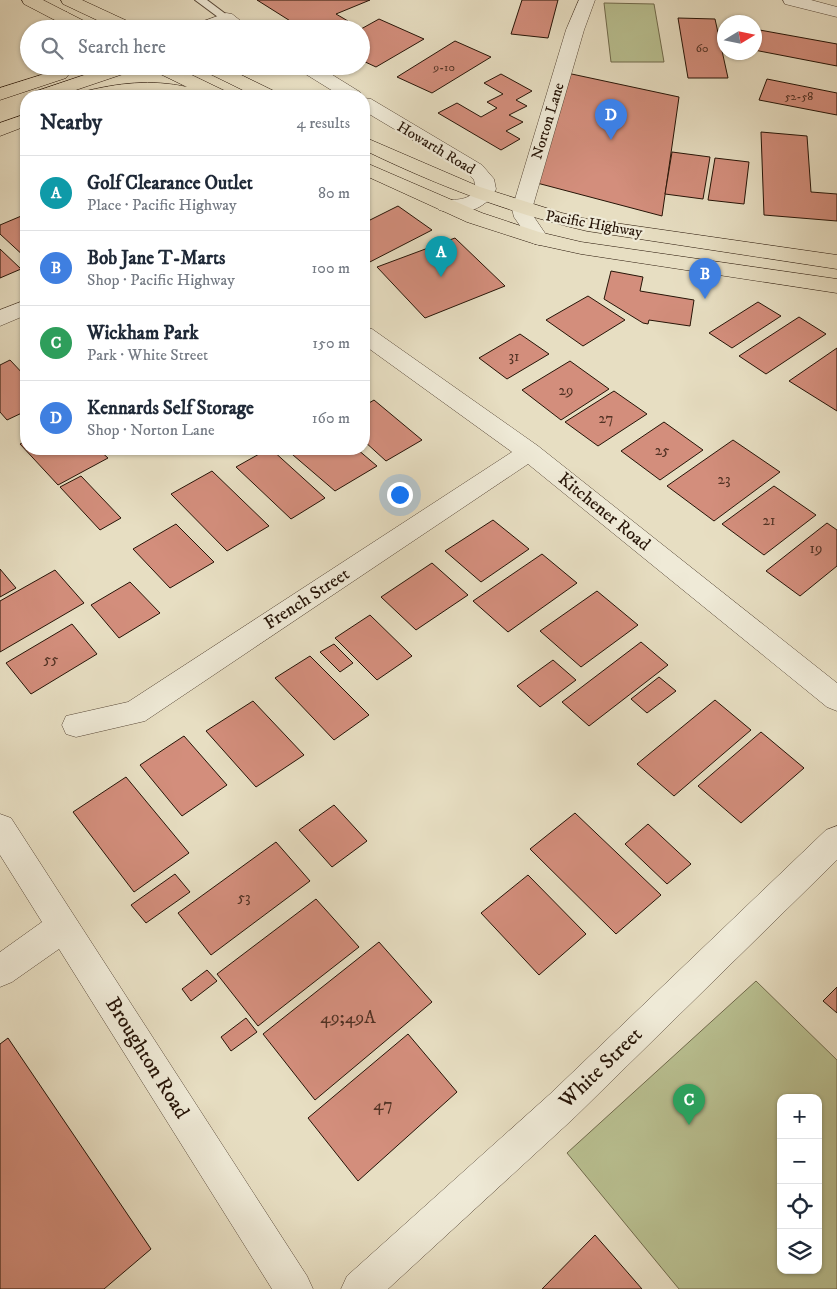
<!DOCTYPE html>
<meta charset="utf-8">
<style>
:root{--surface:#fff;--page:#f2f2f3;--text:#1f2937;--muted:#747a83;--line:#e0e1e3;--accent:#d93025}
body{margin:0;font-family:"IM FELL DW Pica",serif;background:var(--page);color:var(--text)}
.controls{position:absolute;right:15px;bottom:15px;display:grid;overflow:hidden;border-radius:10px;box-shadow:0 1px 4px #0004}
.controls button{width:45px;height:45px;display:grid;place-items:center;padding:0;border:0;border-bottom:1px solid var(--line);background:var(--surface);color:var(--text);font:25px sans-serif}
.compass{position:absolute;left:717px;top:15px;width:45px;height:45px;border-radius:50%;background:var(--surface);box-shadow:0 1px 4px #0004;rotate:80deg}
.you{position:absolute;left:399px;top:494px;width:18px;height:18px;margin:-12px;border:4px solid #fff;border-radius:50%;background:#1a73e8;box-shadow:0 0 0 8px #1a73e833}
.badge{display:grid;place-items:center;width:32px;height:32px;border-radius:50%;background:var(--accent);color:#fff;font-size:16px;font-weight:700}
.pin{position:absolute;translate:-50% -41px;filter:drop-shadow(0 1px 2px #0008)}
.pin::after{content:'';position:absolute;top:26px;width:18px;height:15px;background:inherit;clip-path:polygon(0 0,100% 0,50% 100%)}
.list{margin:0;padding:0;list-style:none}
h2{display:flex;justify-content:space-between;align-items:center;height:65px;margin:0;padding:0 20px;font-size:21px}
h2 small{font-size:16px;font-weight:400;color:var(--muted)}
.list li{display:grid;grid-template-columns:32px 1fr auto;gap:15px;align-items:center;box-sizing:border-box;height:75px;padding:0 20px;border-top:1px solid var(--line)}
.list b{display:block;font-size:19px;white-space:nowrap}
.list p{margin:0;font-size:16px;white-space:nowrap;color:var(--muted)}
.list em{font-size:16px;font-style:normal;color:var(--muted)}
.icon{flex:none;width:28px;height:28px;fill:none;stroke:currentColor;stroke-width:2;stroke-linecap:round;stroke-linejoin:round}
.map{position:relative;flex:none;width:837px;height:1289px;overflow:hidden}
.search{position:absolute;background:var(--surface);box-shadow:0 1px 4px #0004;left:20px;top:20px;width:350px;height:55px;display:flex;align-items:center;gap:12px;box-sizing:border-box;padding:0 18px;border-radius:28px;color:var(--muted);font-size:19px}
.panel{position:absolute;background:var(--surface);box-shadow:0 1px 4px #0004;left:20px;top:90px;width:350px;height:365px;border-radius:20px}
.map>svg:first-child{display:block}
</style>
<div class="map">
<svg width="837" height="1289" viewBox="0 0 837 1289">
<rect width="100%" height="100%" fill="#e7dec2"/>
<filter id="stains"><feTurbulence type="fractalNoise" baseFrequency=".004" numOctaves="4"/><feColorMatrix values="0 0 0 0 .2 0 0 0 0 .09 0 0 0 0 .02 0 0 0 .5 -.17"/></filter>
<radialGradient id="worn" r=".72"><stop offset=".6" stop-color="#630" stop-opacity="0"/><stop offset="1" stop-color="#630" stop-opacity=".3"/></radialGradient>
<g fill="#b9c091" stroke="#706a4c" fill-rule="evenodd">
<polygon points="604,3 654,4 664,62 611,62"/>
<path d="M 756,981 L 837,1060 L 837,1289 L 679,1289 L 567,1153 ZM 781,1098 L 818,1098 L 818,1270 L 781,1270 Z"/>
</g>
<g fill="#d38e7c" stroke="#261407">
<polygon points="257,0 370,0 336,14 348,21 330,29 303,29"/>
<polygon points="522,0 558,0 548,38 511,34"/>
<polygon points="678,18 715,19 728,78 688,78"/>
<polygon points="379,19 424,39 376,67 361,60 361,29"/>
<polygon points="754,29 837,44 837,66 754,50"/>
<polygon points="455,41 491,57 432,93 397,77"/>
<polygon points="567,73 679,97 662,216 537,183"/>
<polygon points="501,74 532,91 516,100 527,106 509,115 523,122 506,131 520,139 501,150 438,113 457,103 481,117 497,108 487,102 503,94 484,83"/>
<polygon points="767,79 837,93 837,115 759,100"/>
<polygon points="761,132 807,136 811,192 837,194 837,221 764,215"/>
<polygon points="672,152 710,157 703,199 665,194"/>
<polygon points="715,158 749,162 744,204 708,200"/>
<polygon points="398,206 432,230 364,265 364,223"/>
<polygon points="26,214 26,258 0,234 0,225"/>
<polygon points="455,238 505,286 425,318 377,267"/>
<polygon points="0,249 21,269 0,278"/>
<polygon points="611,271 643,277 640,291 694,300 690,326 649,320 648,324 643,323 604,299"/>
<polygon points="588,296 625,320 583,346 546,320"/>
<polygon points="758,302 781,316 732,348 709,333"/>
<polygon points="799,317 826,334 766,374 739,356"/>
<polygon points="520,334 549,354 507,379 479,358"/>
<polygon points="837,348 837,411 789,381"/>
<polygon points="10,360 26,377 26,411 7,420 0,412 0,365"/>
<polygon points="570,361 609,389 561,420 522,390"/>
<polygon points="614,391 647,414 598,446 565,422"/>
<polygon points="374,400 422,440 386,461 364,441 364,406"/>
<polygon points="664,422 703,450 660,480 621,451"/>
<polygon points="733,440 780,472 714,521 667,486"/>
<polygon points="26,441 26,449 98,449 108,458 58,485 20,444"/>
<polygon points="268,449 271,449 325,498 291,519 236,467"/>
<polygon points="286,449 357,449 377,466 335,491"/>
<polygon points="212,471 269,526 227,551 171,494"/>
<polygon points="81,476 121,518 100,530 60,487"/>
<polygon points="774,486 816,515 764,555 722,524"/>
<polygon points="493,520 529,549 481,582 445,551"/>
<polygon points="827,523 837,530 837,566 800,596 766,571"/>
<polygon points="176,524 214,562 170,588 133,549"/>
<polygon points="542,554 577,583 508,632 473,601"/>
<polygon points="432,563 468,595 416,630 381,597"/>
<polygon points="0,569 16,588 0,597"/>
<polygon points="55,570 84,603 0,652 0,601"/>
<polygon points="130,582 160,613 119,638 91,605"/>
<polygon points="597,591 638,625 581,667 540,631"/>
<polygon points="370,615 412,656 377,680 335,638"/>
<polygon points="72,624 97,654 31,694 6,663"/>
<polygon points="641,642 668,665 589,726 562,702"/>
<polygon points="334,644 353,663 340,672 320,652"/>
<polygon points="310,656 369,715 334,740 275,678"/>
<polygon points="553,660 576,680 540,707 517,686"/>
<polygon points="659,677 676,691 647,713 631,699"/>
<polygon points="715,700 751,730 674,796 637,764"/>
<polygon points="253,701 304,755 256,787 206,731"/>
<polygon points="761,732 804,768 741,823 698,786"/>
<polygon points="184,736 227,785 182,816 140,765"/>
<polygon points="126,777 189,853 134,892 73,812"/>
<polygon points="334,805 367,841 332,867 299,830"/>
<polygon points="575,813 661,895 616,934 530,849"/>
<polygon points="648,824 691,864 667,884 625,844"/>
<polygon points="276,842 310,881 211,955 178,913"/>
<polygon points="175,874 190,892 146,923 131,905"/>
<polygon points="528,875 586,934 539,975 481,913"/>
<polygon points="316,899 359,947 258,1026 217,974"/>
<polygon points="379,942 432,1002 315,1100 263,1034"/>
<polygon points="207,970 217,981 191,1001 182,989"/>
<polygon points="837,987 837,1013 823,1001"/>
<polygon points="246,1018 257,1032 231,1051 221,1037"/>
<polygon points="408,1034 457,1092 358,1181 308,1118"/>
<polygon points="8,1038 151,1249 104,1289 0,1289 0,1044"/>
<polygon points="595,1235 642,1289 542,1289"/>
</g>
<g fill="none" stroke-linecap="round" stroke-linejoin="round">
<defs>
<polygon id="lane" points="195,0 207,0 231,18 230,20 222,20"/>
<g id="street">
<polygon points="579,0 595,0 584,30 532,209 534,217 549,239 546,243 539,245 532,243 514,217 512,209 566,30"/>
<polygon points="783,0 811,0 837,7 837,17 785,4"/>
<polygon points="226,13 232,14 251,29 231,29 225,25 215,29 191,29 193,25"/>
<polygon points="296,66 318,66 360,92 362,96 341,96 299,70"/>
<path d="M 364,98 L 371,99 L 482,165 L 494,179 L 496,189 C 486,211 461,216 439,210 L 436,206 L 439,202 C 452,198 468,203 476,189 L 474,180 L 468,173 L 364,111 Z"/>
<polygon points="26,300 26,315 0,326 0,310"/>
<polygon points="364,327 372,329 538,446 837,683 837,711 827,707 528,464 145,721 76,737 66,734 62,725 66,716 128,702 512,452 364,345"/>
<polygon points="0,814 11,818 307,1276 313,1289 272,1289 59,949 12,982 0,987 0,952 42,922 0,855"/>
<polygon points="837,826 837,860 574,1118 388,1289 341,1289 347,1276 550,1094 826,830"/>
</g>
<g id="primary">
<polygon points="22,0 43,0 92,25 94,29 72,29 24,4"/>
<polygon points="61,0 82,0 136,25 138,29 116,29 63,4"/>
</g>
<g id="highway">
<polygon points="61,11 67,12 81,29 63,29 52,16 55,12"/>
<polygon points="111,66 138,66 135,70 58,96 32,96 34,92"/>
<path d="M 149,66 L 173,66 L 227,92 L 229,96 L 179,96 L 144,93 L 111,96 L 80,96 L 82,92 C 118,83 151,79 187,87 L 152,70 Z"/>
<polygon points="199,66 223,66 276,92 278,96 255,96 202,70"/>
<polygon points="60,69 66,70 69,74 66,78 0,100 0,88"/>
<polygon points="26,114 26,126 0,136 0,123"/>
<path d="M 364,137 L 480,187 L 562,213 L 587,219 L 837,255 L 837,269 L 587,231 C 509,213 436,185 364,150 Z"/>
<polygon points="364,162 482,213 539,232 581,242 837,279 837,293 581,254 535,244 467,222 364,175"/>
</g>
</defs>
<use href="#lane" stroke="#564636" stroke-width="2"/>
<use href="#street" stroke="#564636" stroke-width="1"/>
<use href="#primary" stroke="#261407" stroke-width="1"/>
<use href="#highway" stroke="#261407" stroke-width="1"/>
<use href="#lane" fill="#efead7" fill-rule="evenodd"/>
<use href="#street" fill="#efead7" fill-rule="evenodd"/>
<use href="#primary" fill="#e7dec2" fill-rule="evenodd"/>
<use href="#highway" fill="#e7dec2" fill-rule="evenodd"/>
</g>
<g text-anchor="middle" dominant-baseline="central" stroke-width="4.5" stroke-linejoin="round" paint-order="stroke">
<g font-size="12" fill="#513224">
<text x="702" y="48">60</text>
<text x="444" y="67">9-10</text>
<text x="799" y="96">52-58</text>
</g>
<g font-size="15" fill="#261407" stroke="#efead7">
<text transform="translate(548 121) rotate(-73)">Norton Lane</text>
<text transform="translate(436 148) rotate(31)">Howarth Road</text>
<text transform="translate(594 224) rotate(10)">Pacific Highway</text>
</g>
<g font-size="15" fill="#513224">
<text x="514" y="356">31</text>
<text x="566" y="390">29</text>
<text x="606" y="418">27</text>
<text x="662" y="450">25</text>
<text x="724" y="479">23</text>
<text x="769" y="520">21</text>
<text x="816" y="548">19</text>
<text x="51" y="659">55</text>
<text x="244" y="897">53</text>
</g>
<g font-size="18" fill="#261407" stroke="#efead7">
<text transform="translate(604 512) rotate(39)">Kitchener Road</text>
<text transform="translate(307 599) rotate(-33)">French Street</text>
</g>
<g font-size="18" fill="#513224">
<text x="348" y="1018">49;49A</text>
<text x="383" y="1105">47</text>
</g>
<g font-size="21" fill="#261407" stroke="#efead7">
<text transform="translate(147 1058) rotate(58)">Broughton Road</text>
<text transform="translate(601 1068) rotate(-44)">White Street</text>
</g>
</g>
<rect width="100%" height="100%" filter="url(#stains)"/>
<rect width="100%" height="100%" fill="url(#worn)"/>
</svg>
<div class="controls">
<button>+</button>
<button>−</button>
<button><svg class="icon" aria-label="locate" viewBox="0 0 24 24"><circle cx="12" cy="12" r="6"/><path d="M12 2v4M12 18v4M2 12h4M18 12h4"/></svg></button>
<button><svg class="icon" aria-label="layers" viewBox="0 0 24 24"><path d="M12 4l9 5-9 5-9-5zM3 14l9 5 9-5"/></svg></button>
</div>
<svg class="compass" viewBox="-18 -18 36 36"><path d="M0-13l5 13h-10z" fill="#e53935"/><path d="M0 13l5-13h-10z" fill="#747a83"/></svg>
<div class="you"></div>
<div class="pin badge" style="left:441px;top:277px;background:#0f9aa8">A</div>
<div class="pin badge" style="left:705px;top:299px;background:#3f7fe0">B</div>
<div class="pin badge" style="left:689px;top:1125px;background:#2e9e5b">C</div>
<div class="pin badge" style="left:611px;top:140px;background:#3f7fe0">D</div>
<div class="search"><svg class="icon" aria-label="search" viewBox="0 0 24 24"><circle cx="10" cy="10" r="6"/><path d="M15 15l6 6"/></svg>Search here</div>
<section class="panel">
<h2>Nearby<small>4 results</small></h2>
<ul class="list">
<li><span class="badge" style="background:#0f9aa8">A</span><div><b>Golf Clearance Outlet</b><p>Place · Pacific Highway</p></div><em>80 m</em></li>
<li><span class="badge" style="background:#3f7fe0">B</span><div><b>Bob Jane T-Marts</b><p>Shop · Pacific Highway</p></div><em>100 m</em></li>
<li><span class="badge" style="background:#2e9e5b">C</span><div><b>Wickham Park</b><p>Park · White Street</p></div><em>150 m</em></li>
<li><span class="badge" style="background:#3f7fe0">D</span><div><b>Kennards Self Storage</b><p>Shop · Norton Lane</p></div><em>160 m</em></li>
</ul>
</section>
</div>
